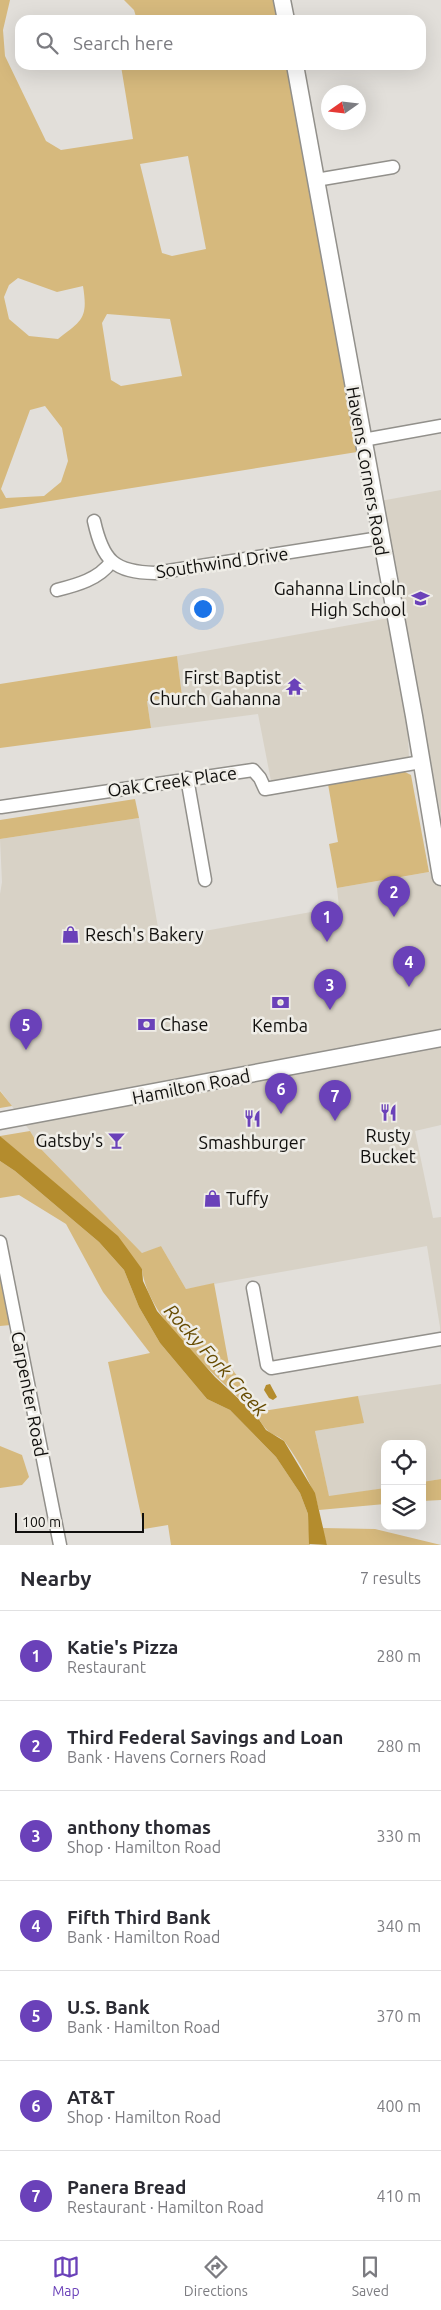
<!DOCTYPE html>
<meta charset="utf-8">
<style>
:root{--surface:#fff;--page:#f2f2f3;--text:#2b2b33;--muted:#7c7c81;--line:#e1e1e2;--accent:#6a41b9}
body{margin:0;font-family:Ubuntu,sans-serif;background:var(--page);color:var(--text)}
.controls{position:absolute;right:15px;bottom:15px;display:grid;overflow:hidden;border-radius:10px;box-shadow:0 5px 20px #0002}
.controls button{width:45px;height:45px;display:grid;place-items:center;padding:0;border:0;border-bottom:1px solid var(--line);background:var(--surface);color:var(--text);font:25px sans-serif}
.compass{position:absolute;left:321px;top:85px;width:45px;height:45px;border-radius:50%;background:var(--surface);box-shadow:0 5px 20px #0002;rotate:256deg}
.scale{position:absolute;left:15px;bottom:12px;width:129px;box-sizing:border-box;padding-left:5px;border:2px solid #100f0d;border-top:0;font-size:14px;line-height:18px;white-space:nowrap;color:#100f0d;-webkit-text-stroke:4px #efede7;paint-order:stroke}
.you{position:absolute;left:202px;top:608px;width:18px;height:18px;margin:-12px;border:4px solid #fff;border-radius:50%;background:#1a73e8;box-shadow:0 0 0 8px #1a73e833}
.badge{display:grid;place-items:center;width:32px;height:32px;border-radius:50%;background:var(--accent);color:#fff;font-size:16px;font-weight:700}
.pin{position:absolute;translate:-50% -41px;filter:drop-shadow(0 1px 2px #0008)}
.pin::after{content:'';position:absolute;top:26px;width:18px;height:15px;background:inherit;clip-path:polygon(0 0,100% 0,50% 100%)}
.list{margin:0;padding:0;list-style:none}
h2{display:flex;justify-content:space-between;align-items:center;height:65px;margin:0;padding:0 20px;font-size:21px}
h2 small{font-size:16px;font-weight:400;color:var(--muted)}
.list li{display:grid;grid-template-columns:32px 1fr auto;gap:15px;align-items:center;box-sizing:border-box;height:90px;padding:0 20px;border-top:1px solid var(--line)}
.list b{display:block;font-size:19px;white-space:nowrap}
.list p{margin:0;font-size:16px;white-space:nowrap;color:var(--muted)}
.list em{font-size:16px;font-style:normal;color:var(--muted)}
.icon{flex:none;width:28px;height:28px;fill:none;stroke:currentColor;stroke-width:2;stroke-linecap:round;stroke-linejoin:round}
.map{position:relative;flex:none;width:441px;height:1545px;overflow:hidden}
.search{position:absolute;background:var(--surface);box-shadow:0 5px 20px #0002;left:15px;right:15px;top:15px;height:55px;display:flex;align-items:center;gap:12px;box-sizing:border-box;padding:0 18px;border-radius:15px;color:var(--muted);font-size:19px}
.sheet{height:695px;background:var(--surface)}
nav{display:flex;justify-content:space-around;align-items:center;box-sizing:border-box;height:70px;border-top:1px solid var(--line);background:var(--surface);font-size:14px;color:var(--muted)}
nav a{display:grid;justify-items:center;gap:2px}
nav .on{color:var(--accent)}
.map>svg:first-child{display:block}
</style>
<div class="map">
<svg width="441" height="1545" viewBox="0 0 441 1545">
<rect width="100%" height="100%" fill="#e2dfda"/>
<g fill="#d8d2c6">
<polygon points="441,490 441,816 380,501"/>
<polygon points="389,618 407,717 409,757 401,762 271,781 258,714 151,728 147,701 182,696 177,656"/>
<polygon points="139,818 160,939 339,907 337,888 441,870 441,1125 415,1131 433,1218 441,1217 441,1355 440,1327 427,1246 186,1289 161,1246 143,1254 41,1149 30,1131 0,1090 0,894 2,882 0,839"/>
<polygon points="441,1384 441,1479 422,1482 422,1444 385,1444 385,1488 329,1497 315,1431 363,1423 358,1396"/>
</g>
<g fill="#d6b97d" fill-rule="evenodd">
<path d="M 0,0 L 10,0 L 3,30 L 5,56 L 46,141 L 61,150 L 133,139 L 121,66 L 104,70 L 97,65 L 287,65 L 357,452 L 0,509 ZM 188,156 L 206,249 L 172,256 L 162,253 L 140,164 ZM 18,278 L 57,292 L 83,286 C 88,318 83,320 58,339 L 29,336 L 9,319 L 4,297 L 9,285 ZM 107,314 L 170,319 L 182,376 L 121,386 L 111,380 L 102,323 ZM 45,406 L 62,428 L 68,461 L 61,482 L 44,496 L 6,498 L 1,489 L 30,410 Z"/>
<polygon points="124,0 275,0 279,20 137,20 134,10"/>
<polygon points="177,656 182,696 147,701 151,728 0,748 0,684"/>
<polygon points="401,770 411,775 429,872 337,888 329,844 338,842 328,784"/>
<polygon points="135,799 139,818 0,839 0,820"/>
<polygon points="0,1090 0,1091 12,1106 0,1108"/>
<path d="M 30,1131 L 41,1149 L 142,1253 L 161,1246 L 186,1289 L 214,1283 L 229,1365 L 263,1411 L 358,1396 L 364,1423 L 315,1431 L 329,1496 L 385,1488 L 385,1504 L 319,1510 C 314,1487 299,1461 285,1442 C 280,1436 271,1435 266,1429 C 262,1425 259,1418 255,1414 C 219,1376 148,1322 142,1269 L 48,1179 L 0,1136 Z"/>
<polygon points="0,1161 15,1171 99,1242 124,1270 139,1307 160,1343 207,1399 230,1410 276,1457 300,1493 308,1514 310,1545 171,1545 168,1525 144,1529 108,1362 150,1353 103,1292 66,1224 19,1195 0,1198"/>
<polygon points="0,1270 11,1325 0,1326"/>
<polygon points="0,1446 22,1455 29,1477 22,1485 0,1488"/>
<polygon points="441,1479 441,1500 422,1501 422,1482"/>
<polygon points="322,1528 375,1529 441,1545 327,1545"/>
</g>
<g fill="#b48c2d">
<polygon points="0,1136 118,1236 142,1269 143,1281 157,1311 215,1377 256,1415 266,1430 284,1441 315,1493 327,1545 309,1544 308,1514 300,1493 276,1457 230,1410 207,1399 160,1343 139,1307 124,1270 99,1242 15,1171 0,1161"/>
<polygon points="270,1384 277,1397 273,1400 269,1398 264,1390 266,1385"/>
</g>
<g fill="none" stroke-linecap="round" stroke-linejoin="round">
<defs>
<g id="minor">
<polyline points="316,180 393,167"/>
<polyline points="363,440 441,426"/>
<path d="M 94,521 C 103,561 114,572 155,573 L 380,538"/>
<path d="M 57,590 C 77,585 99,579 111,562"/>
<polyline points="187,778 205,880"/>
<polyline points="1,807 253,770 260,778 265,789 421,762"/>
<polyline points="0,1242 60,1545"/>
<polyline points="253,1288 267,1365 271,1368 441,1339"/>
</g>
<g id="major">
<polyline points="282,0 286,20"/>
<polyline points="295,65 414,716 441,877"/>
<polyline points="0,1121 441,1038"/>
</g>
</defs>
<use href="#minor" stroke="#92908b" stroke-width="15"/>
<use href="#major" stroke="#92908b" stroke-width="19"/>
<use href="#minor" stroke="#fff" stroke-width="12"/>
<use href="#major" stroke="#fff" stroke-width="16"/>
</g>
<defs>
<symbol id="school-bare" viewBox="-9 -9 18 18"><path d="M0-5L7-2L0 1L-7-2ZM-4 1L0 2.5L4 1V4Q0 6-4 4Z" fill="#6a41b9" stroke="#efede7" stroke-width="2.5" paint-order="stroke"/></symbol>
<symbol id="temple-bare" viewBox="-9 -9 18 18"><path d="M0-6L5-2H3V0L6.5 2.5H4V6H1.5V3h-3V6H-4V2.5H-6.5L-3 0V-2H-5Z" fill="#6a41b9" stroke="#efede7" stroke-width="2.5" paint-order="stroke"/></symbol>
<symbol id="shop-bare" viewBox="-9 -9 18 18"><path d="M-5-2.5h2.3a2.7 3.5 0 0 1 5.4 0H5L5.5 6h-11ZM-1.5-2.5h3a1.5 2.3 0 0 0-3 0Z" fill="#6a41b9" stroke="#efede7" stroke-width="2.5" paint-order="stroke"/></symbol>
<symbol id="bank-bare" viewBox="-9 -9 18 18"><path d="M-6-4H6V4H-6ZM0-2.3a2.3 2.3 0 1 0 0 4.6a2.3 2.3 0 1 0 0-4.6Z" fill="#6a41b9" stroke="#efede7" stroke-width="2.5" paint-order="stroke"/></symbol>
<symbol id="restaurant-bare" viewBox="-9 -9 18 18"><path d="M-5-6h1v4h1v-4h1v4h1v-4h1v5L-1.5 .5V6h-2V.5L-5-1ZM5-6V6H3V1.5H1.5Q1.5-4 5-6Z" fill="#6a41b9" stroke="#efede7" stroke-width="2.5" paint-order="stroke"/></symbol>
<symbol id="bar-bare" viewBox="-9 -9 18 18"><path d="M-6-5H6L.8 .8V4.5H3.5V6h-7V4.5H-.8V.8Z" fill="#6a41b9" stroke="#efede7" stroke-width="2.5" paint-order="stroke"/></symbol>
</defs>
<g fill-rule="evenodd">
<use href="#school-bare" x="408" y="586" width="25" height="25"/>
<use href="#temple-bare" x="282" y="674" width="25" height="25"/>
<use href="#shop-bare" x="58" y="922" width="25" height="25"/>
<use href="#bank-bare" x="268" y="990" width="25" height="25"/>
<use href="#bank-bare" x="134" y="1012" width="25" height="25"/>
<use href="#restaurant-bare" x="376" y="1100" width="25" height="25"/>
<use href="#restaurant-bare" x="240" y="1106" width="25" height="25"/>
<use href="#bar-bare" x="104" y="1128" width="25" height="25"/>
<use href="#shop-bare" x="200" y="1186" width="25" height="25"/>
</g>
<g text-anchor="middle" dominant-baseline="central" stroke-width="5" stroke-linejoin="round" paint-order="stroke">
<g font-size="18" fill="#100f0d" stroke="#efede7">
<text transform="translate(368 471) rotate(80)">Havens Corners Road</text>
<text transform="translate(222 562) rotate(-8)">Southwind Drive</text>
<text transform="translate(172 781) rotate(-8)">Oak Creek Place</text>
<text transform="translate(191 1086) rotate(-11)">Hamilton Road</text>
<text transform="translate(30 1394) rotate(79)">Carpenter Road</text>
</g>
<g font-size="18" fill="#100f0d" stroke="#efede7" text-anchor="end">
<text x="406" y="588">Gahanna Lincoln<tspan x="406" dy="21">High School</tspan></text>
<text x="281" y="677">First Baptist<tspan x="281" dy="21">Church Gahanna</tspan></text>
<text x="85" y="934" text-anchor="start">Resch's Bakery</text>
<text x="160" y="1024" text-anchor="start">Chase</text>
<text x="280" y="1025" text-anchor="middle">Kemba</text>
<text x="388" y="1135" text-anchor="middle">Rusty<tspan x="388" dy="21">Bucket</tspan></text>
<text x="103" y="1140">Gatsby's</text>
<text x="252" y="1142" text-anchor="middle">Smashburger</text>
<text x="226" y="1198" text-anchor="start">Tuffy</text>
</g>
<g font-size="19" font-style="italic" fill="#664b00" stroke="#efede7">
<text transform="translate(216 1360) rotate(48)">Rocky Fork Creek</text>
</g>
</g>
</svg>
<div class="controls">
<button><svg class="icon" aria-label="locate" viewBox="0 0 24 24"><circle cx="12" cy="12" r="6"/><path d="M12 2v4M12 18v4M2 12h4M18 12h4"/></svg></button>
<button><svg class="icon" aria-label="layers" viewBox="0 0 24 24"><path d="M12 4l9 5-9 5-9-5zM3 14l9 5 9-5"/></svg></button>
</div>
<svg class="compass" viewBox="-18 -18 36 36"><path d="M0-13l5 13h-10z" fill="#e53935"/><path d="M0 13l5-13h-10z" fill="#7c7c81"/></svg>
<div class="scale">100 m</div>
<div class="you"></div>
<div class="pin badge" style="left:327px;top:942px">1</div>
<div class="pin badge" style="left:394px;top:917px">2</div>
<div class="pin badge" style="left:330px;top:1010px">3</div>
<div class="pin badge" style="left:409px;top:987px">4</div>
<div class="pin badge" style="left:26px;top:1050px">5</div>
<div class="pin badge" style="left:281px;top:1114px">6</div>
<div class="pin badge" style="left:335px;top:1121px">7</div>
<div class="search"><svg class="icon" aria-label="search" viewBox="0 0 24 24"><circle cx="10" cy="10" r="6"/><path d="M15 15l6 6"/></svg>Search here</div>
</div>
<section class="sheet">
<h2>Nearby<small>7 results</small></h2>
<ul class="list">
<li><span class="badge">1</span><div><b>Katie's Pizza</b><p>Restaurant</p></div><em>280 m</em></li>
<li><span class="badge">2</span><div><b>Third Federal Savings and Loan</b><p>Bank · Havens Corners Road</p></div><em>280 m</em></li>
<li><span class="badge">3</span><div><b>anthony thomas</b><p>Shop · Hamilton Road</p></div><em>330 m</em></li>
<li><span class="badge">4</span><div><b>Fifth Third Bank</b><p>Bank · Hamilton Road</p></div><em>340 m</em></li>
<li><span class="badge">5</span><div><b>U.S. Bank</b><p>Bank · Hamilton Road</p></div><em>370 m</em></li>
<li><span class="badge">6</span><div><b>AT&amp;T</b><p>Shop · Hamilton Road</p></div><em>400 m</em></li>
<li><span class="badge">7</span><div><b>Panera Bread</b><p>Restaurant · Hamilton Road</p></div><em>410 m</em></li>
</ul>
</section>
<nav>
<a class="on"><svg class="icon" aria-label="map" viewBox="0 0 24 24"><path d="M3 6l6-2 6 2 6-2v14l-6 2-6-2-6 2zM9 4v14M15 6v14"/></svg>Map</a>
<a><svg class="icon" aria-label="directions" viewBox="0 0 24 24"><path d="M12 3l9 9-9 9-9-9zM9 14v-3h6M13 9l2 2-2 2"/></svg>Directions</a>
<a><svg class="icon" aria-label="saved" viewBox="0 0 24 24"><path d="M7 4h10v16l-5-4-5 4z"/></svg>Saved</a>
</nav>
